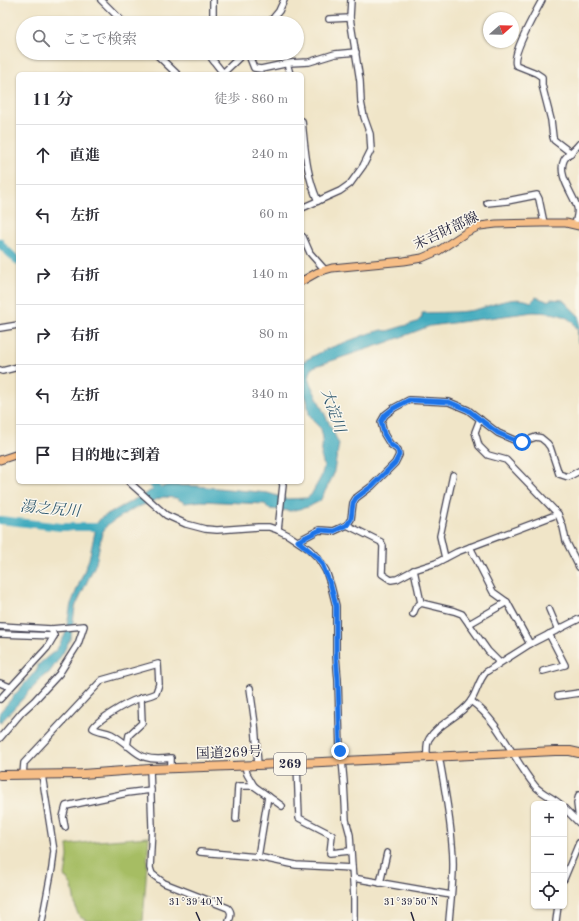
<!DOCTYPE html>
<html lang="ja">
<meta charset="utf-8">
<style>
:root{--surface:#fff;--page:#f2f2f3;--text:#2b2b33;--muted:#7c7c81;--line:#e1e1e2}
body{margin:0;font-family:"Old Standard TT","Noto Serif JP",serif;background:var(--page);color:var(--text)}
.controls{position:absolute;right:12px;bottom:12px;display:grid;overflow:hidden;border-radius:6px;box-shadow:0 1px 3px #0004}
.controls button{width:36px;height:36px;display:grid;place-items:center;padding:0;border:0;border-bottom:1px solid var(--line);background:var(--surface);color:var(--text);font:20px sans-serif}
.compass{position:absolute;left:483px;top:12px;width:36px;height:36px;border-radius:50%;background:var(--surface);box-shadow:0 1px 3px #0004;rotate:70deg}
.stop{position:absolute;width:12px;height:12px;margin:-9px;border:3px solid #1a73e8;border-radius:50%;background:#fff}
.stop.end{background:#1a73e8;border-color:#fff;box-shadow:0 1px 4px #0008}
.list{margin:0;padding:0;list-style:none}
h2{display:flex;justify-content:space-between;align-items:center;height:52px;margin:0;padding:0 16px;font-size:17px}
h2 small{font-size:13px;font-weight:400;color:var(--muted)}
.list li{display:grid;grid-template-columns:26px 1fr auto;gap:12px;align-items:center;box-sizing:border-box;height:60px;padding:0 16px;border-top:1px solid var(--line)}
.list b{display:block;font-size:15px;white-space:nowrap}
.list em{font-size:13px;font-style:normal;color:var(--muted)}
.icon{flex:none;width:22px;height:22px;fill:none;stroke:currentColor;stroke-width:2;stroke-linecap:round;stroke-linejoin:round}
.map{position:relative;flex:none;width:579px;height:921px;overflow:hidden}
.search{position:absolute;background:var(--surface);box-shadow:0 1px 3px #0004;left:16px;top:16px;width:288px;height:44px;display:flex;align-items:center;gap:10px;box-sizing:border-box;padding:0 14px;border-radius:22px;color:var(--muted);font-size:15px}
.panel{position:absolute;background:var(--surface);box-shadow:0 1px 3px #0004;left:16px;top:72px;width:288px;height:412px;border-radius:6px}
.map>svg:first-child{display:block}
</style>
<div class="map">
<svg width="579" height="921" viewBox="0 0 579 921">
<rect width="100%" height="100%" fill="#fbf7ec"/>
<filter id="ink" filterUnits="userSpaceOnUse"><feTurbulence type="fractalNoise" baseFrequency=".025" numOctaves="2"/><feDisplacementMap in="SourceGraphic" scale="8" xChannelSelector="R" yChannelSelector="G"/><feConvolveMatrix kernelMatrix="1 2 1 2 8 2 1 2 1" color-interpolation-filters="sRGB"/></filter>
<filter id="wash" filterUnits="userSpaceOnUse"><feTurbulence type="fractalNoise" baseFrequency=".012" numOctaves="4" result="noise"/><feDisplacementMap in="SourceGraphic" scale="16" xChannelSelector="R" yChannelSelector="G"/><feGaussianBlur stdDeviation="0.9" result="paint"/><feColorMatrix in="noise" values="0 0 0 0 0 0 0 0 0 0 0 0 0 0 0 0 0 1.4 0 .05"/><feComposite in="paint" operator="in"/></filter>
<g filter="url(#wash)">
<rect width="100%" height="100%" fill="#f0e5c8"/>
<polygon fill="#a6bd63" stroke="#64704f" points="149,837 143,921 88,921 80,917 76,910 72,886 65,876 68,856 67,845 97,841"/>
<path fill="#3faabe" stroke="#30667c" d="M 536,297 L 547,301 L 551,299 L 563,300 L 579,316 L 579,344 C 576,339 579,334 577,329 C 569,312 549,313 533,312 L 430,326 L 388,342 L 313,367 L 310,373 L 309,381 L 339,444 L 333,476 L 320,501 L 308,507 L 291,511 L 269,509 L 265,504 L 201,501 L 185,503 L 176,498 L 163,497 L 133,509 L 107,525 L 102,533 L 96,563 L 75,607 L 71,637 L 63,653 L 49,673 L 45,675 L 0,723 L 0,712 L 38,668 L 38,665 L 57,649 L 65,635 L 71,604 L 89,559 L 97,523 L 101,518 L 150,491 L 168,485 L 197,486 L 268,493 L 287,499 L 307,498 L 311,495 L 321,477 L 324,466 L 321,456 L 323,438 L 321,429 L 316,424 L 309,414 L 307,400 L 302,389 L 302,362 L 304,361 L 327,349 L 370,333 L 382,330 L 387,331 L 417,322 L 422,317 L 422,313 C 439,312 457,313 474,310 C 492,306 513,294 531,302 Z"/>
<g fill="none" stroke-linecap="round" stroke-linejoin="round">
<g stroke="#3faabe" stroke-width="8">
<polyline points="0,242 3,247 18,261"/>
<polyline points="151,482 161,493"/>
<polyline points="0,520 61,527 97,527"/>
</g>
</g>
</g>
<g filter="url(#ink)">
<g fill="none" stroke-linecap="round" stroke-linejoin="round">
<defs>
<g id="minor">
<polyline points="101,0 124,23"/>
<path d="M 542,0 C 536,12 511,54 516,65 L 536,73 L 542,77 L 542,85 L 551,120 L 553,137 L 554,140 L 571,153"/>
<polyline points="329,19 350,18"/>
<polyline points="213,23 213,0"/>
<polyline points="269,23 279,11 284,0"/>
<polyline points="155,53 177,74"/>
<polyline points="209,53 212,59 223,73"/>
<polyline points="248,53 254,68 261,69 289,63 309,62 335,54 356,52"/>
<polyline points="287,63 290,74"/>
<polyline points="222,74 244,53"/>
<path d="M 302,121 C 305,148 306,175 318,201"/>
<polyline points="487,203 507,201 537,195 539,199 544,223"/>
<polyline points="302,208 340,191 350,184 363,166 371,150 370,134 364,117 361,102 360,81 350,18 351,0"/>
<path d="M 575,225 C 576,219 579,212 577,207 C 573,194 557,175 564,160 C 567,154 575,150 579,144"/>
<polyline points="302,238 303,237 310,253 325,270"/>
<polyline points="0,328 18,325"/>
<polyline points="0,370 2,371 18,367"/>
<polyline points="480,419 475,432 479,446 488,455 506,460 558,514 563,527 566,541 579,567"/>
<polyline points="129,482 166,515 186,524 205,529 217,530 258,527 269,527 278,530 288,535 309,549 318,558 326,571 331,586 336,606 336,656 338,680 340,751 342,760 344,782 346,820 350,835 354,897 354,921"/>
<polyline points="347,525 381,542 383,546 382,574 391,580 397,579 414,570 436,563 457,552 558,514"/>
<polyline points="278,530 283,485 282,482"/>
<polyline points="298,541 319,530 334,531 347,525 351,519 353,503 356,498 372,486 395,463 399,455 398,450 390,444 384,434 381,422 385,415 394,408 409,400 449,402 468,410 498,433 514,440 522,442 536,437 541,438 547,443 550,447 559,474 568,477 579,471"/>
<polyline points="470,547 493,592 507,602 530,644"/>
<polyline points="445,558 440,536 453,475"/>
<polyline points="414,570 421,603"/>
<polyline points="549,609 558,630"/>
<polyline points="413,614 416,607 421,603 454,611 462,614 488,651 498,661 497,665"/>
<polyline points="469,624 507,602"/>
<polyline points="0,626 51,629 84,626 78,644 59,674 34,701 22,712 0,738"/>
<polyline points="0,634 54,636"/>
<polyline points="543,671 565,665 549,634"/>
<polyline points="0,683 10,687"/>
<polyline points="250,688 255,724 258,765"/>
<polyline points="558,696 579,693"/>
<polyline points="0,699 47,648 54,636 51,629"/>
<path d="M 471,701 C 501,723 512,758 535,786 C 541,793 552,797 560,804"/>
<polyline points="127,746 129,735 142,723 141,698"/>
<path d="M 439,756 C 444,785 450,815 452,844 C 455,870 451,896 449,921"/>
<path d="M 427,757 C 427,751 426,744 429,739 C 438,723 460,717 470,702 C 477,693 478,681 486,672 L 530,644 L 579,619"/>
<polyline points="297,763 299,818 332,835 330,853 350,851"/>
<polyline points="245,766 247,774 254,786 282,806"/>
<path d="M 150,769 L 152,827 L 150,868 L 152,874 L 164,883 L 228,908 C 232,912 231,916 229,921"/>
<path d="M 23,775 L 24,763 L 102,680 L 158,664 L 159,684 L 156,693 C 150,696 144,697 138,699 C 128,702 97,720 93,728 C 99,732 105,731 111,734 C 138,749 135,763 171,758 L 171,769"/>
<polyline points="42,775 54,851 52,868 42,921"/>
<polyline points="579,795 577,803 579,820"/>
<polyline points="564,808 579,823"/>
<polyline points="236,819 238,786 254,786"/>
<polyline points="65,827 63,817 66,806 127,793 151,790"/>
<polyline points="200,852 258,857 296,865 352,868"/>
<polyline points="258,857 268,796"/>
<polyline points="353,878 451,895"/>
<polyline points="564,879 579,843"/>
<polyline points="380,883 387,853"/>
<polyline points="556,921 558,906"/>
</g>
<g id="major">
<polyline points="302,281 318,272 332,268 404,261 422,258 438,251 467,232 480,226 496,224 542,223 566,223 579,226"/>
<polyline points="0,460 18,454"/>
</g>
<polyline id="highway" points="0,775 82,774 150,769 258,765 555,751 570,751 579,753"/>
</defs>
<use href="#minor" stroke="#413f50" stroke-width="8"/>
<use href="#major" stroke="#413f50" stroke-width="9"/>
<use href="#highway" stroke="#413f50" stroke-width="10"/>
<use href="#minor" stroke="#fff" stroke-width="5.5"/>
<use href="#major" stroke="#f6be87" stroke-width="7"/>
<use href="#highway" stroke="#f6be87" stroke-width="8"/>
</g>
</g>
<g fill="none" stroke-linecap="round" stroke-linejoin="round" filter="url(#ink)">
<polyline stroke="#1a73e8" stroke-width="5" points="340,751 338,680 336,656 336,606 331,586 322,564 318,558 298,541 320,530 334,531 347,525 351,519 353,503 356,498 372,486 395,463 399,455 398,450 390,444 384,434 381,422 385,415 394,408 409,400 449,402 468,410 498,433 514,440 522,442"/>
</g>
<path fill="none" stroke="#22223b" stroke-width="1.5" d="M 196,912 L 200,921M 411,912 L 414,921"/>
<g text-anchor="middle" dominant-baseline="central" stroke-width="3" stroke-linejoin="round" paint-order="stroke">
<rect fill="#fbf7ec" stroke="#636270" stroke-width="1" x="274" y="753" width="32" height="22" rx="3"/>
<g font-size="13" font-weight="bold" fill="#22223b">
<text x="290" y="764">269</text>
</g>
<g font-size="14" fill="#22223b" stroke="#fbf7ec">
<text transform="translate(446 231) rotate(-25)">末吉財部線</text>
<text transform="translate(229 753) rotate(-2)">国道269号</text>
</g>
<g font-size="15" font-style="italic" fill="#2e586f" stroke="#fbf7ec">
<text transform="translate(332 411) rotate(71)">大淀川</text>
<text transform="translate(50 510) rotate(5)">湯之尻川</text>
</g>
</g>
<g font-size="10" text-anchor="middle" fill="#22223b" stroke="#fbf7ec" stroke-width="3" stroke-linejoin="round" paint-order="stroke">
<text x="196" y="905">31°39'40"N</text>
<text x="411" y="905">31°39'50"N</text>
</g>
</svg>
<div class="controls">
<button>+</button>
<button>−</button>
<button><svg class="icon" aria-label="locate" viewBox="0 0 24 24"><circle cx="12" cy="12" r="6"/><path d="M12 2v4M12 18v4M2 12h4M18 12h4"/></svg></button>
</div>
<svg class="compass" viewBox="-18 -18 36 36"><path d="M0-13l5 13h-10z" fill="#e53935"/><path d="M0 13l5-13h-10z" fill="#7c7c81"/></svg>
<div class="stop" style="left:522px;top:442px"></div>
<div class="stop end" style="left:340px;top:751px"></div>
<div class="search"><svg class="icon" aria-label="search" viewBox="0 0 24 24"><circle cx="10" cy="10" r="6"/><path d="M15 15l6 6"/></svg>ここで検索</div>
<section class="panel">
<h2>11 分<small>徒歩 · 860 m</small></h2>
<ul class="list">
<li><svg class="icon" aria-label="ahead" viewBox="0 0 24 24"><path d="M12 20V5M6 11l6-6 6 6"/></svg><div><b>直進</b></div><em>240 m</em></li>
<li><svg class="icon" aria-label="left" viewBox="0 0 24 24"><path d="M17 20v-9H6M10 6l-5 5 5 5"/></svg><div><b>左折</b></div><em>60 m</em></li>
<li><svg class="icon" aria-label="right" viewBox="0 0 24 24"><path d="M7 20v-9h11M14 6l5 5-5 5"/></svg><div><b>右折</b></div><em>140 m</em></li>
<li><svg class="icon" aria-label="right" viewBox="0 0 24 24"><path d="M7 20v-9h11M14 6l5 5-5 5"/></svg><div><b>右折</b></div><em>80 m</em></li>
<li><svg class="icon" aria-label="left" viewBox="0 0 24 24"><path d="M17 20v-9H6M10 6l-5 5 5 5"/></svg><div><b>左折</b></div><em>340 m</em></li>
<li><svg class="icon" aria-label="arrive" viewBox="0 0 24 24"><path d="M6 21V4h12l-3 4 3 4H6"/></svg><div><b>目的地に到着</b></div></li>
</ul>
</section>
</div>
